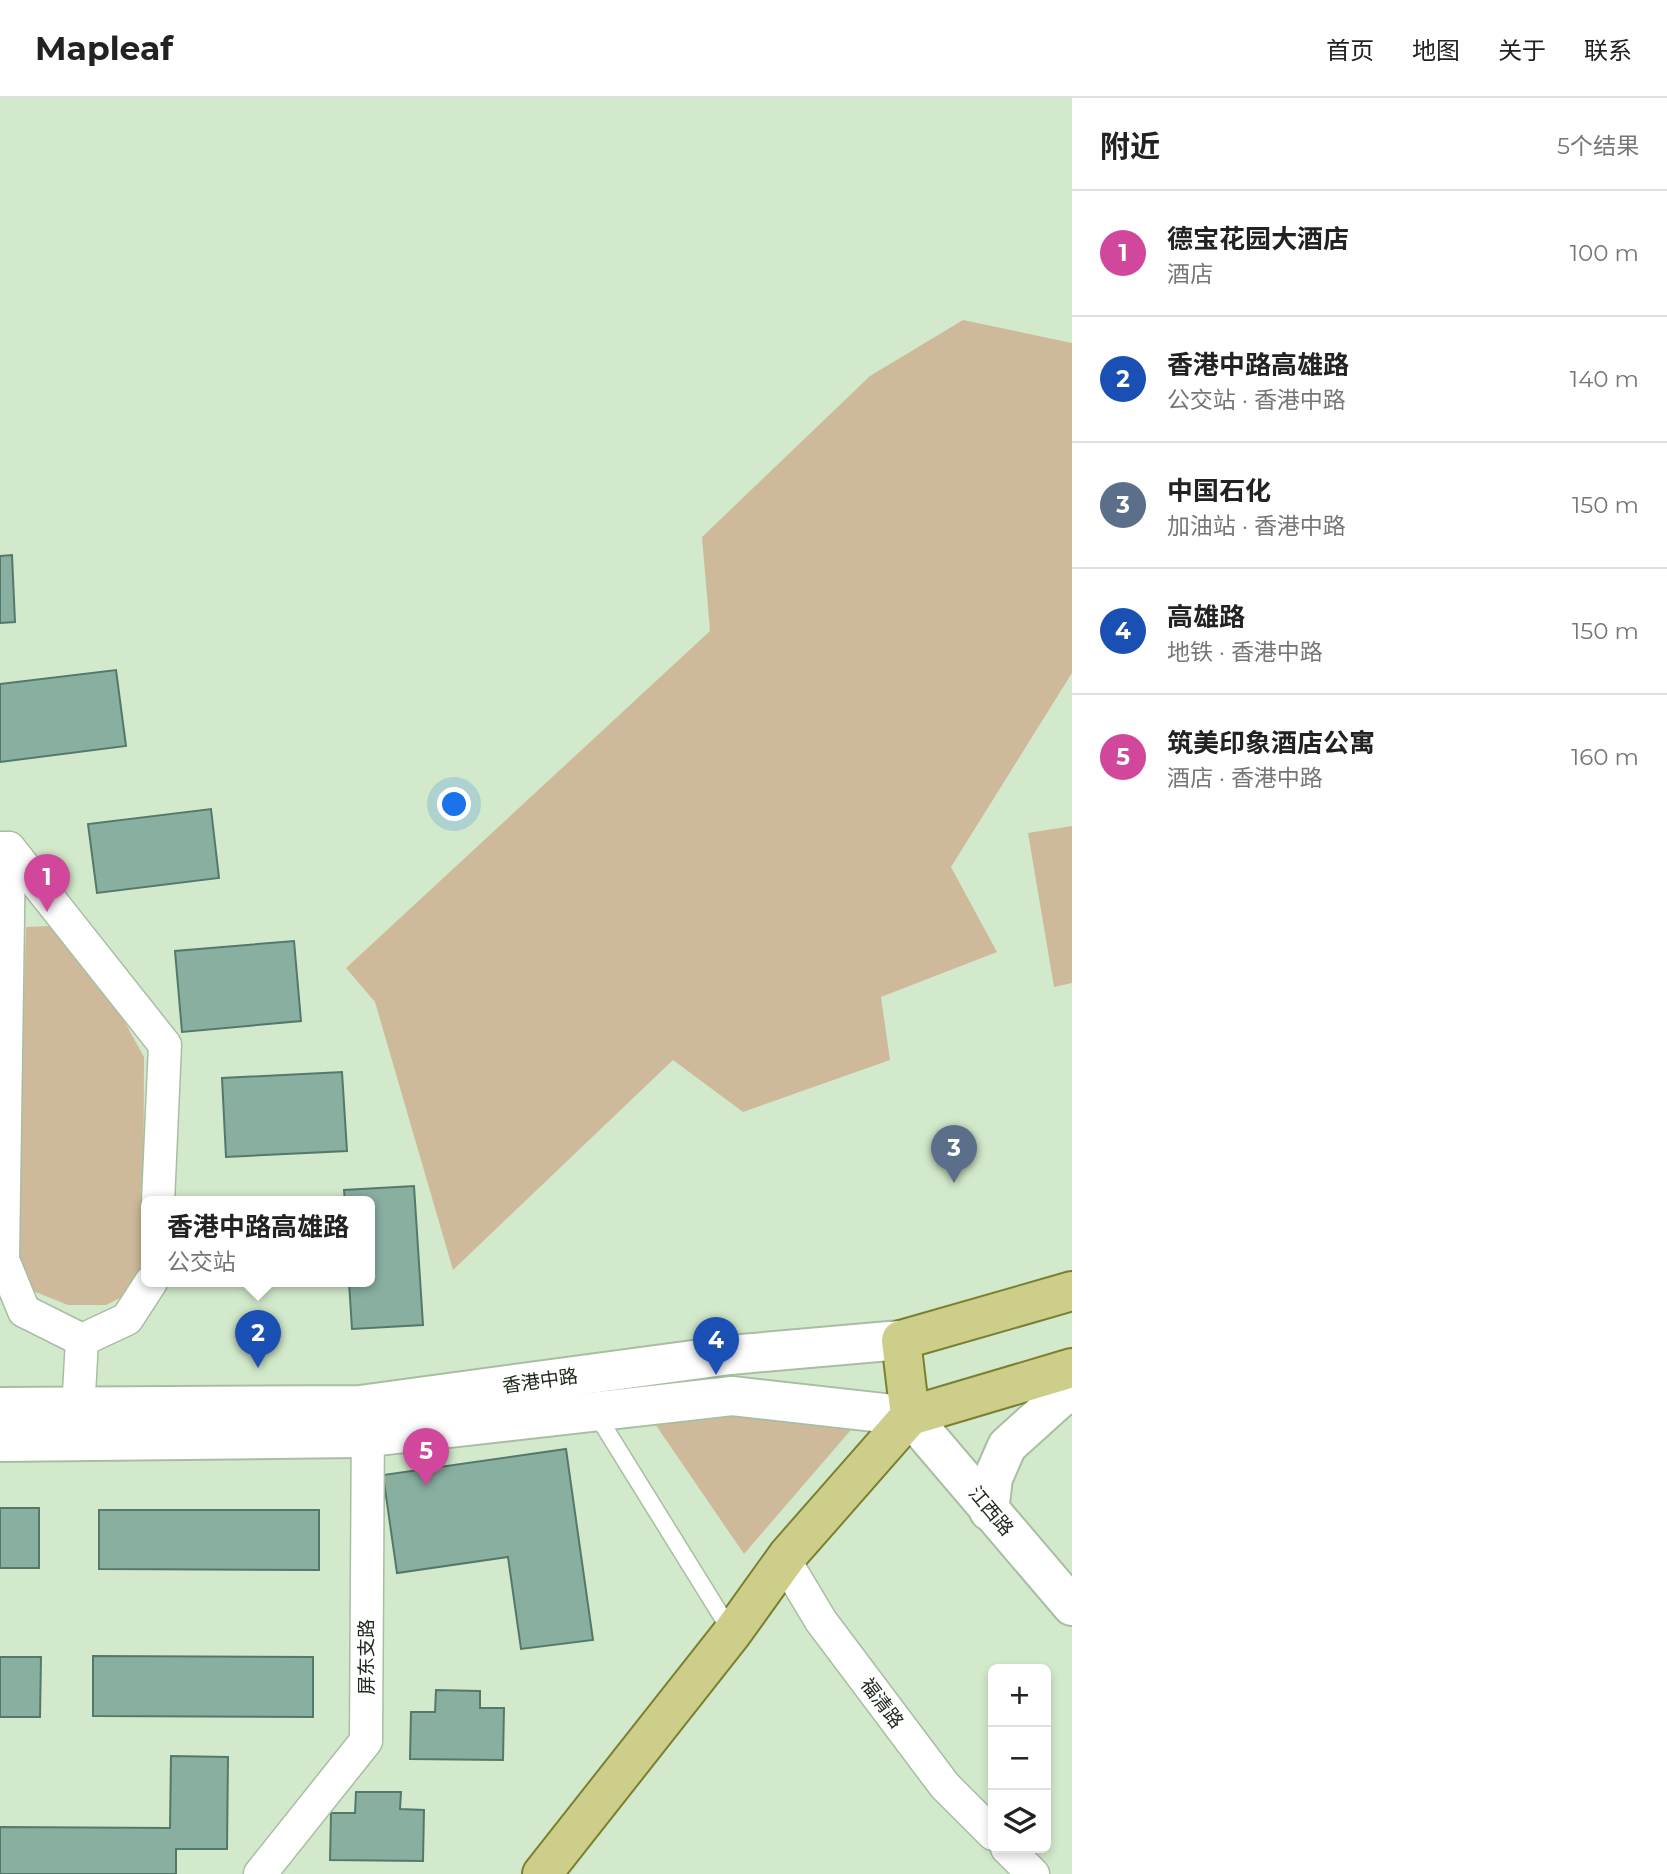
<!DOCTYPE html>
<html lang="zh">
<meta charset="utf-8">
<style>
:root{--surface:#fff;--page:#f6f6f6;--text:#222;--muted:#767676;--line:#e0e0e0;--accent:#5840b8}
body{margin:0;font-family:Montserrat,"Noto Sans SC",sans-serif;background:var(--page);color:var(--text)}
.controls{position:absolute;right:21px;bottom:21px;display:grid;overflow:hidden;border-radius:10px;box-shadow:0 4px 10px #0003}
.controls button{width:63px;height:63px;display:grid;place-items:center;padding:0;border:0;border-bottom:2px solid var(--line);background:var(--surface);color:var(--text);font:35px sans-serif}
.you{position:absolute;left:455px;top:707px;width:24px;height:24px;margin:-18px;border:5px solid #fff;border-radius:50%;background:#1a73e8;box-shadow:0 0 0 10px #1a73e833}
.badge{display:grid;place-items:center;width:46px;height:46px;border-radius:50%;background:var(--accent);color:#fff;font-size:23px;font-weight:700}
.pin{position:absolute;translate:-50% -58px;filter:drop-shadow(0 2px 4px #0008)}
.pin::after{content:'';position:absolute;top:37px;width:24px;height:21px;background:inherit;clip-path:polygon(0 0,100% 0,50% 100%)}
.popup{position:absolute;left:141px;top:1098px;width:234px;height:91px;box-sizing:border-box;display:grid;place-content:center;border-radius:10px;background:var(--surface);filter:drop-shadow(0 2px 5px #0005);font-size:23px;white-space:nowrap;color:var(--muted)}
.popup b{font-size:26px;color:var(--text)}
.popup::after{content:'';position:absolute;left:50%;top:100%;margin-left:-14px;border:14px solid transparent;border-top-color:var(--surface)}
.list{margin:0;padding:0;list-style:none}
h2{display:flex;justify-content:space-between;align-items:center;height:91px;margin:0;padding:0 28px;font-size:30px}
h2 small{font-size:23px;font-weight:400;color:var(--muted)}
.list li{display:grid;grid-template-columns:46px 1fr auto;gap:21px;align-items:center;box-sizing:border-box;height:126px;padding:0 28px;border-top:2px solid var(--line)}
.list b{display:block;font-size:26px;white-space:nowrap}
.list p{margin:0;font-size:23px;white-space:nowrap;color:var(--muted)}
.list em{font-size:23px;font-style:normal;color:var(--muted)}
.icon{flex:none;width:38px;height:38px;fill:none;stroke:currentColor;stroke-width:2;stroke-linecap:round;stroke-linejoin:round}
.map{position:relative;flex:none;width:1072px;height:1776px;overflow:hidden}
header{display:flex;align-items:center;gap:42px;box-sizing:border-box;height:98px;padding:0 35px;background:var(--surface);border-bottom:2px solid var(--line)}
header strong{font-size:33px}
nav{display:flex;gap:38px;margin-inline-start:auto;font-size:24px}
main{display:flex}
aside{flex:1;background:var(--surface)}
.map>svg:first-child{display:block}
</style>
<header>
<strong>Mapleaf</strong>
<nav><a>首页</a><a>地图</a><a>关于</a><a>联系</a></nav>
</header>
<main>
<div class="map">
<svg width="1072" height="1776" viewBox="0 0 1072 1776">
<rect width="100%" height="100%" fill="#d2eacb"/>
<g fill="#ceba9a">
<polygon points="963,222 1072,245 1072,575 951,769 997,854 881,899 890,962 743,1014 673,962 453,1172 375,904 346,870 710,533 702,439 870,278"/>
<polygon points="1072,728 1072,885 1054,889 1028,735"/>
<polygon points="71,827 144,959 143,1175 128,1196 106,1207 68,1207 28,1191 16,1161 26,829"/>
<polygon points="731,1308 869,1311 744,1456 653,1323"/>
</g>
<g fill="#88afa0" stroke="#54796b" stroke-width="2">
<polygon points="12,457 15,524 0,525 0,458"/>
<polygon points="116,572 126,648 0,664 0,586"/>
<polygon points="211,711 219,780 97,795 88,726"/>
<polygon points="294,843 301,923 182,934 175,853"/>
<polygon points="342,974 347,1053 226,1059 222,980"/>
<polygon points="414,1088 423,1227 352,1231 349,1184 370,1184 370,1104 345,1104 344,1092"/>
<polygon points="566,1351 593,1542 521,1551 508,1459 397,1475 383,1377"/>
<rect x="0" y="1410" width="39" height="60"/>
<polygon points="99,1412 319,1412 319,1472 99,1471"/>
<polygon points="93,1558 313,1559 313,1619 93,1618"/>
<polygon points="0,1559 41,1559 40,1619 0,1619"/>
<polygon points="436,1592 480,1593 480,1610 504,1610 503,1662 410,1661 411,1614 435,1614"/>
<polygon points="171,1658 228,1659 227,1751 176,1751 176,1776 0,1776 0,1729 170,1730"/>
<polygon points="356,1694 401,1694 400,1711 424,1712 423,1763 330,1762 331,1715 355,1715"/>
</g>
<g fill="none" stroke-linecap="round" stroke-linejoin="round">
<defs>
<polyline id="lane" points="595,1314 732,1535"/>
<g id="street">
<polyline points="2,750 9,750 165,947 158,1104"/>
<polyline points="9,750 3,1162 24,1213 82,1242"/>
<polyline points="77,1331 82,1242 127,1221 151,1184"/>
<polyline points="785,1463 821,1523 945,1688 993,1736"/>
<polyline points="1007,1750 1033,1776"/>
<polyline points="260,1776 366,1643 368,1318"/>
</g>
<g id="secondary">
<polyline points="0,1309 360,1307 730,1257 901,1242"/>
<polyline points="0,1344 360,1340 732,1298 910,1318 1072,1508"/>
<polyline points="989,1413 993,1380 1007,1348 1059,1301 1072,1293"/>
</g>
<g id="primary">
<polyline points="910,1318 1072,1270"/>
<polyline points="542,1776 732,1535 788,1457 910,1318 901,1242 1072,1193"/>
</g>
</defs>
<use href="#lane" stroke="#a7bea1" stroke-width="19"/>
<use href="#street" stroke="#a7bea1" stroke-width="35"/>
<use href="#secondary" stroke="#a7bea1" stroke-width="42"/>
<use href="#primary" stroke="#7b7f30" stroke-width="42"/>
<use href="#lane" stroke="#fff" stroke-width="16"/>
<use href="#street" stroke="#fff" stroke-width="32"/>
<use href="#secondary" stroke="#fff" stroke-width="38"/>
<use href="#primary" stroke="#cdce89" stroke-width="38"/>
</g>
<g text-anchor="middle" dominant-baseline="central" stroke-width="7" stroke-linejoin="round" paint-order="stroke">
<g font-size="19" fill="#212a1e" stroke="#fff">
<text transform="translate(540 1283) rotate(-8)">香港中路</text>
<text transform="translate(991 1413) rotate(50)">江西路</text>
<text transform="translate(366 1559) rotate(-90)">屏东支路</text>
<text transform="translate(882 1605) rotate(53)">福清路</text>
</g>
</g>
</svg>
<div class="controls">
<button>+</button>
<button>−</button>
<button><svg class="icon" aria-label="layers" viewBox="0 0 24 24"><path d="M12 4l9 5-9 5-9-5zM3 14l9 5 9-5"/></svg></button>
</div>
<div class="you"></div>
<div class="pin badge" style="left:47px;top:814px;background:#d1479c">1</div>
<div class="pin badge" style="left:258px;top:1270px;background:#1a4fb4">2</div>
<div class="popup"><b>香港中路高雄路</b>公交站</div>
<div class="pin badge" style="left:954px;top:1085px;background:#5c6f8a">3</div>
<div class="pin badge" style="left:716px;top:1277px;background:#1a4fb4">4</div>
<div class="pin badge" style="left:426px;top:1388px;background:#d1479c">5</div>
</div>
<aside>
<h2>附近<small>5个结果</small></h2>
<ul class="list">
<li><span class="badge" style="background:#d1479c">1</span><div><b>德宝花园大酒店</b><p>酒店</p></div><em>100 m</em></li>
<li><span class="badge" style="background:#1a4fb4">2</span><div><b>香港中路高雄路</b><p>公交站 · 香港中路</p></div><em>140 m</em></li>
<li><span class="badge" style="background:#5c6f8a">3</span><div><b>中国石化</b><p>加油站 · 香港中路</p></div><em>150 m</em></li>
<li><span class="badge" style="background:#1a4fb4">4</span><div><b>高雄路</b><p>地铁 · 香港中路</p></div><em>150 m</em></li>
<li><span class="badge" style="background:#d1479c">5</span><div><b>筑美印象酒店公寓</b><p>酒店 · 香港中路</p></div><em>160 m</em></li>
</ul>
</aside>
</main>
